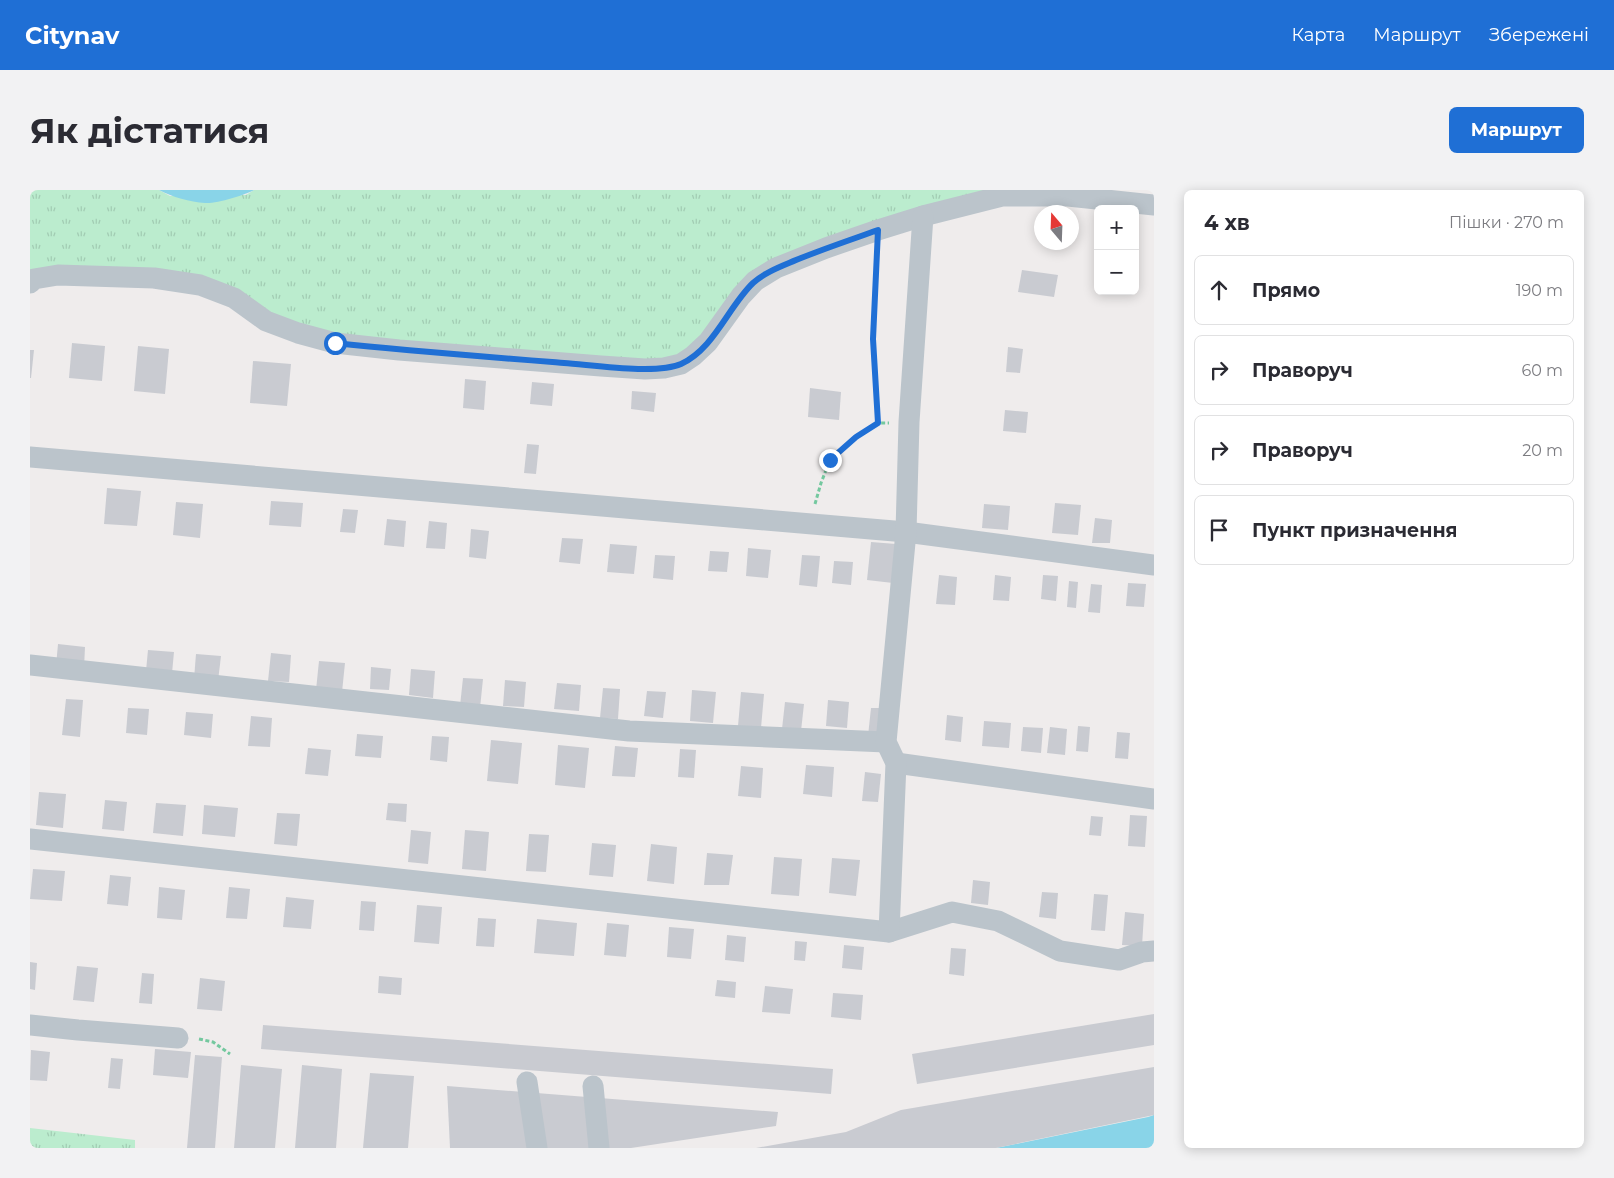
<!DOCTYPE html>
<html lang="uk">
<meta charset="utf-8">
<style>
:root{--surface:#fff;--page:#f2f2f3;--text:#2b2b33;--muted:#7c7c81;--line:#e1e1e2;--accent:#1f6fd5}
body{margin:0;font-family:Montserrat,sans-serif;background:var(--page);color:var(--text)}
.controls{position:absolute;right:15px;top:15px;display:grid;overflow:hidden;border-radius:8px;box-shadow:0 2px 12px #0003}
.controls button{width:45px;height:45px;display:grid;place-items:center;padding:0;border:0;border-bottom:1px solid var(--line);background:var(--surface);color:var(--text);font:25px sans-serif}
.compass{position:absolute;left:1004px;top:15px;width:45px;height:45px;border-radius:50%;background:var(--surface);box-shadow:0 2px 12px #0003;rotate:341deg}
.stop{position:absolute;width:15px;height:15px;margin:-11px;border:4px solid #1f6fd5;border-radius:50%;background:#fff}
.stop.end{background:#1f6fd5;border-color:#fff;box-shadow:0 1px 5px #0008}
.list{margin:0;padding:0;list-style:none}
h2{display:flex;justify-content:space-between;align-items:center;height:65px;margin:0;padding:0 20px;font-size:21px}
h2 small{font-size:16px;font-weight:400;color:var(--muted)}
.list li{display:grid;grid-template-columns:32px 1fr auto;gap:15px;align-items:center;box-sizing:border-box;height:70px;margin:0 10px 10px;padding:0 10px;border:1px solid var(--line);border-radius:8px}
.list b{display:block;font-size:19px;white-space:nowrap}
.list em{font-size:16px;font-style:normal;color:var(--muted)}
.icon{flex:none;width:28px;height:28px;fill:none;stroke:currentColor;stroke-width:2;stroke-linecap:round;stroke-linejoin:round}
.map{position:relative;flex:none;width:1124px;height:958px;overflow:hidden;border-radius:8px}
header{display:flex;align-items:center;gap:30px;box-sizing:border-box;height:70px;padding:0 25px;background:var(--accent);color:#fff}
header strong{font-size:24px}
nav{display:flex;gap:28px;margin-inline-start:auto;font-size:18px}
.intro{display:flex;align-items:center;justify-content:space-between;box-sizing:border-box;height:120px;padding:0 30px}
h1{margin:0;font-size:35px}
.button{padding:12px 22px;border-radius:8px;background:var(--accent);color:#fff;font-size:18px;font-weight:700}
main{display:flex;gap:30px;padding:0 30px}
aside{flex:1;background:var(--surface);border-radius:8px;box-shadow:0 2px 12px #0003}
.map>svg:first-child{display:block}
</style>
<header>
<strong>Citynav</strong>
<nav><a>Карта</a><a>Маршрут</a><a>Збережені</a></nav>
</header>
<div class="intro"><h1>Як дістатися</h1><a class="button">Маршрут</a></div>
<main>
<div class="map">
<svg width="1124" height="958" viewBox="0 0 1124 958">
<defs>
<pattern id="grass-tufts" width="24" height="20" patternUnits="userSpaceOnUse" patternTransform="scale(1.25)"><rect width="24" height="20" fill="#bbecce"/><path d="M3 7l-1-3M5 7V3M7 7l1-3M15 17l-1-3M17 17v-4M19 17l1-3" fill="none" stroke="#a2ccb3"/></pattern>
</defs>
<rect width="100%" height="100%" fill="#efecec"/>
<g fill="url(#grass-tufts)">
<polygon points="0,0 129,0 140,6 216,5 224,0 982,0 746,78 651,174 305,153 170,95 0,85"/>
<polygon points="0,938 105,950 105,958 0,958"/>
</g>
<g fill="#89d4e8">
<path d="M 129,0 L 224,0 C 215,5 186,14 175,13 C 160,12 142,7 129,0 Z"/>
<polygon points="1124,925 1124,958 966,958 1118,927"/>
</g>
<g fill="#c9cbd1">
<polygon points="992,80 1028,85 1024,107 988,102"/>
<polygon points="42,153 75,156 72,191 39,188"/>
<polygon points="108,156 139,159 135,204 104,201"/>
<polygon points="978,157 993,159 990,183 976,182"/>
<polygon points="0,160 4,160 1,188 0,188"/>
<polygon points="223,171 261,174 257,216 220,213"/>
<polygon points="435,189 456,191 454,220 433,218"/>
<polygon points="502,192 524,194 522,216 500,214"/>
<polygon points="780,198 811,202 809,230 778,227"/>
<polygon points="602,201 626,203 624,222 601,219"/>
<polygon points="975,220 998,222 996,243 973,241"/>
<polygon points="497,254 509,255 506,284 494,283"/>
<polygon points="77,298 111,301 107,336 74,334"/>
<polygon points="241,311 273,313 271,337 239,335"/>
<polygon points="146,312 173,314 170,348 143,345"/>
<polygon points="1025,313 1051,315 1048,345 1022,343"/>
<polygon points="954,314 980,316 978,340 952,338"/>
<polygon points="313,319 328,320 325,343 310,342"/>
<polygon points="1065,328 1082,330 1080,353 1062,353"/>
<polygon points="357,329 376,331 374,357 354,355"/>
<polygon points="399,331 417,333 415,359 396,358"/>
<polygon points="441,339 459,341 456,369 439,367"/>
<polygon points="532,348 553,349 550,374 529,372"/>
<polygon points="841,352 866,354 863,393 837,390"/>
<polygon points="580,354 607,356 604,384 577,382"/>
<polygon points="718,358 741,360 738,388 716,386"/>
<polygon points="680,361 699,362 697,382 678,381"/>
<polygon points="625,365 645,366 643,390 623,388"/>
<polygon points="772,365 790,366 787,397 769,395"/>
<polygon points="804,371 823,372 821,395 802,393"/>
<polygon points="909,385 927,387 925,415 906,414"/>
<polygon points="965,385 981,387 979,411 963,410"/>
<polygon points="1013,385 1028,386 1026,411 1011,409"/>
<polygon points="1039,391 1048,392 1046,418 1037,417"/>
<polygon points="1098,393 1116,394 1114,417 1096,416"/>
<polygon points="1061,394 1072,395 1070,423 1058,422"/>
<polygon points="28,454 55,457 54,478 26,476"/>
<polygon points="118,460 144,462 142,483 116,481"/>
<polygon points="241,463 261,465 259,492 238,491"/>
<polygon points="166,464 191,466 188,491 164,489"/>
<polygon points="289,471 315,473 312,502 286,500"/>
<polygon points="341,477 361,479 359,500 340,499"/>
<polygon points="381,479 405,481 403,508 379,505"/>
<polygon points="433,488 453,489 450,518 430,516"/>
<polygon points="475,490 496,492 494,517 473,516"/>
<polygon points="527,493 551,495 549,521 524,519"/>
<polygon points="573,498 590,499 588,529 570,528"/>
<polygon points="662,500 686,502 683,533 660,531"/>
<polygon points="617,501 636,502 633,528 614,526"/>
<polygon points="711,502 734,504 731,538 708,536"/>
<polygon points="36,509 53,510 50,547 32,545"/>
<polygon points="798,510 819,512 817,538 796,536"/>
<polygon points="755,512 774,514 771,541 752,539"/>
<polygon points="98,518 119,519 117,545 96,543"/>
<polygon points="841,518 852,518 850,547 838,546"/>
<polygon points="156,522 183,524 181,548 154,545"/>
<polygon points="917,525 933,527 931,552 915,550"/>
<polygon points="221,526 242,528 240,557 218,556"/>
<polygon points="954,531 981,533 979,558 952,556"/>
<polygon points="1048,536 1060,537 1058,562 1046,561"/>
<polygon points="993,537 1013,538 1011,563 991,561"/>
<polygon points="1020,537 1037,539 1035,565 1017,563"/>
<polygon points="1087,542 1100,543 1098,569 1085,568"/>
<polygon points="327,544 353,546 351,568 325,566"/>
<polygon points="402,546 419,547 417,572 400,570"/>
<polygon points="461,550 492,553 488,594 457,591"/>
<polygon points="528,555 559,558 555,598 525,595"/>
<polygon points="585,556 608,558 605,587 582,586"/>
<polygon points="278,558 301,560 298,586 275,584"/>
<polygon points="650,559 666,560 664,588 648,587"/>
<polygon points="776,575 804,577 802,607 773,604"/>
<polygon points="711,576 733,578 731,608 708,606"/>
<polygon points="835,582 851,584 848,612 832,611"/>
<polygon points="9,602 36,604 33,638 6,635"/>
<polygon points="75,610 97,612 94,641 72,639"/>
<polygon points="126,613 156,615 153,646 123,643"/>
<polygon points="358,613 377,614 376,632 356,630"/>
<polygon points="174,615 208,618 205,647 172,644"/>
<polygon points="247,623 270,624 267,656 244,654"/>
<polygon points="1100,625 1117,626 1115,657 1098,656"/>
<polygon points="1061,626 1073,627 1071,646 1059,645"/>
<polygon points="381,640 401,642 398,674 378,672"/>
<polygon points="435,640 459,642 456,681 432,679"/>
<polygon points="499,644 519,645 516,682 496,681"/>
<polygon points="562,653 586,655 583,687 559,685"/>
<polygon points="621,654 647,657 644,694 617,691"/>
<polygon points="677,663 703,665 699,695 674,695"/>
<polygon points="744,667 772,669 769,706 741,704"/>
<polygon points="802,668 830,670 826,706 799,703"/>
<polygon points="3,679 35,681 32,711 0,709"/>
<polygon points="80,685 101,687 98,716 77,714"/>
<polygon points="943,690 960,692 958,715 941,713"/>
<polygon points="129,697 155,700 152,730 127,728"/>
<polygon points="199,697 220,699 217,729 196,728"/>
<polygon points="1012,702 1028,703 1026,729 1009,727"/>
<polygon points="1064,704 1078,705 1075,741 1061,740"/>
<polygon points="256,707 284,710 281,739 253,737"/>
<polygon points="331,711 346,712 344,741 329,740"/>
<polygon points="387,715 412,717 409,754 384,752"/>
<polygon points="1095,722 1114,724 1112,756 1092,755"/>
<polygon points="448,728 466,729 464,757 446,756"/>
<polygon points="507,729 547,733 544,766 504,763"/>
<polygon points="577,733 599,735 596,767 574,765"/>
<polygon points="639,737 664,739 661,769 637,767"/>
<polygon points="697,745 716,747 714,772 695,770"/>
<polygon points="765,751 777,752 775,771 764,770"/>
<polygon points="814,755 834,757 832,780 812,778"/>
<polygon points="921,758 936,759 934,786 919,784"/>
<polygon points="0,772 7,773 5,800 0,799"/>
<polygon points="47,776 68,778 64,812 43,810"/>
<polygon points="112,783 124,784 122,814 109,813"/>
<polygon points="349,786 372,788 371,805 348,803"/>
<polygon points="170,788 195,791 192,821 167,819"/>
<polygon points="687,790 706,792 705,808 685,806"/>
<polygon points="735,796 763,799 760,824 732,822"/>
<polygon points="803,803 833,805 831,830 801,827"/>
<polygon points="1124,824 1124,855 887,894 882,864"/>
<polygon points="233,835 803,879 801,904 231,859"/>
<polygon points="125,859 161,862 158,888 123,885"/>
<polygon points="1,860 20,862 17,891 0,890"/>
<polygon points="165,865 192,867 185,958 157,958"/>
<polygon points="81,868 93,869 90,899 78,898"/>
<polygon points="211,875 252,879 245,958 204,958"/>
<polygon points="272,875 312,879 306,958 265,958"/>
<polygon points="1124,877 1124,925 966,958 726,958 816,942 871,920"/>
<polygon points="340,883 384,886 378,958 333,958"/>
<polygon points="417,896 748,922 746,936 601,958 420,958"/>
</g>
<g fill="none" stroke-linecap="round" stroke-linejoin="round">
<g stroke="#74c89f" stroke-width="3" stroke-dasharray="4 2.5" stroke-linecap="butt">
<polyline points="847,62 843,149 848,233"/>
<polyline points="785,314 791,293 800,270 826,247 848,233 859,233"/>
<polyline points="169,849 183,852 200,864"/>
</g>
<g stroke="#bbc4cb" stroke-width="21">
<polyline points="0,93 4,89 28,85 124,88 170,95 204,108 236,131 268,143 305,153 369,160 571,176 615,179 634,178 651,174 663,166 678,152 711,106 725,91 746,78 796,58 848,40 893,26 972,6 1038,6 1124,15"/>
<polyline points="0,267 876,342 1124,375"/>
<polyline points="0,475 599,541 856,552"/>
<polyline points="866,573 1124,609"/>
<polyline points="0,649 859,742 922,722 968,731 1030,761 1089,770 1112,762 1124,761"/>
<polyline points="859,742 866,573 856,552 876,342 879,232 893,26"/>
<polyline points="0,835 48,840 148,848"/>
<polyline points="497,892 507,958"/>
<polyline points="563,896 569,958"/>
</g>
</g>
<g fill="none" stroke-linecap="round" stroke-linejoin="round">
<path stroke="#1f6fd5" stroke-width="6" d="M 305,153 C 381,161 458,167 534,173 C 563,175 626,185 651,174 C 684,159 698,117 723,93 C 735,82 752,76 766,70 C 793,59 820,50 848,40 L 843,149 L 848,233 L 826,247 L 800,270"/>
</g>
</svg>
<div class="controls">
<button>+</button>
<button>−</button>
</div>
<svg class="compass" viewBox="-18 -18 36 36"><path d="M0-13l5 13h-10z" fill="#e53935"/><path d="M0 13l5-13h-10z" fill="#7c7c81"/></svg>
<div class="stop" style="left:305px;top:153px"></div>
<div class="stop end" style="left:800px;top:270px"></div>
</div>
<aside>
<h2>4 хв<small>Пішки · 270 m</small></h2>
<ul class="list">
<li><svg class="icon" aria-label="ahead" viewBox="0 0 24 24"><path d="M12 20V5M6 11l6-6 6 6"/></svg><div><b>Прямо</b></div><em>190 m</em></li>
<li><svg class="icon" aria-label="right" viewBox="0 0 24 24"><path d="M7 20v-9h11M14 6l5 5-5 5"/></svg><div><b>Праворуч</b></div><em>60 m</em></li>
<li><svg class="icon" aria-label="right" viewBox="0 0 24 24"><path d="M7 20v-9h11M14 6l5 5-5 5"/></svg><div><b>Праворуч</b></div><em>20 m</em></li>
<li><svg class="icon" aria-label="arrive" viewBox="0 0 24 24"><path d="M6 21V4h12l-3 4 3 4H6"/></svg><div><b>Пункт призначення</b></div></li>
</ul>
</aside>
</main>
